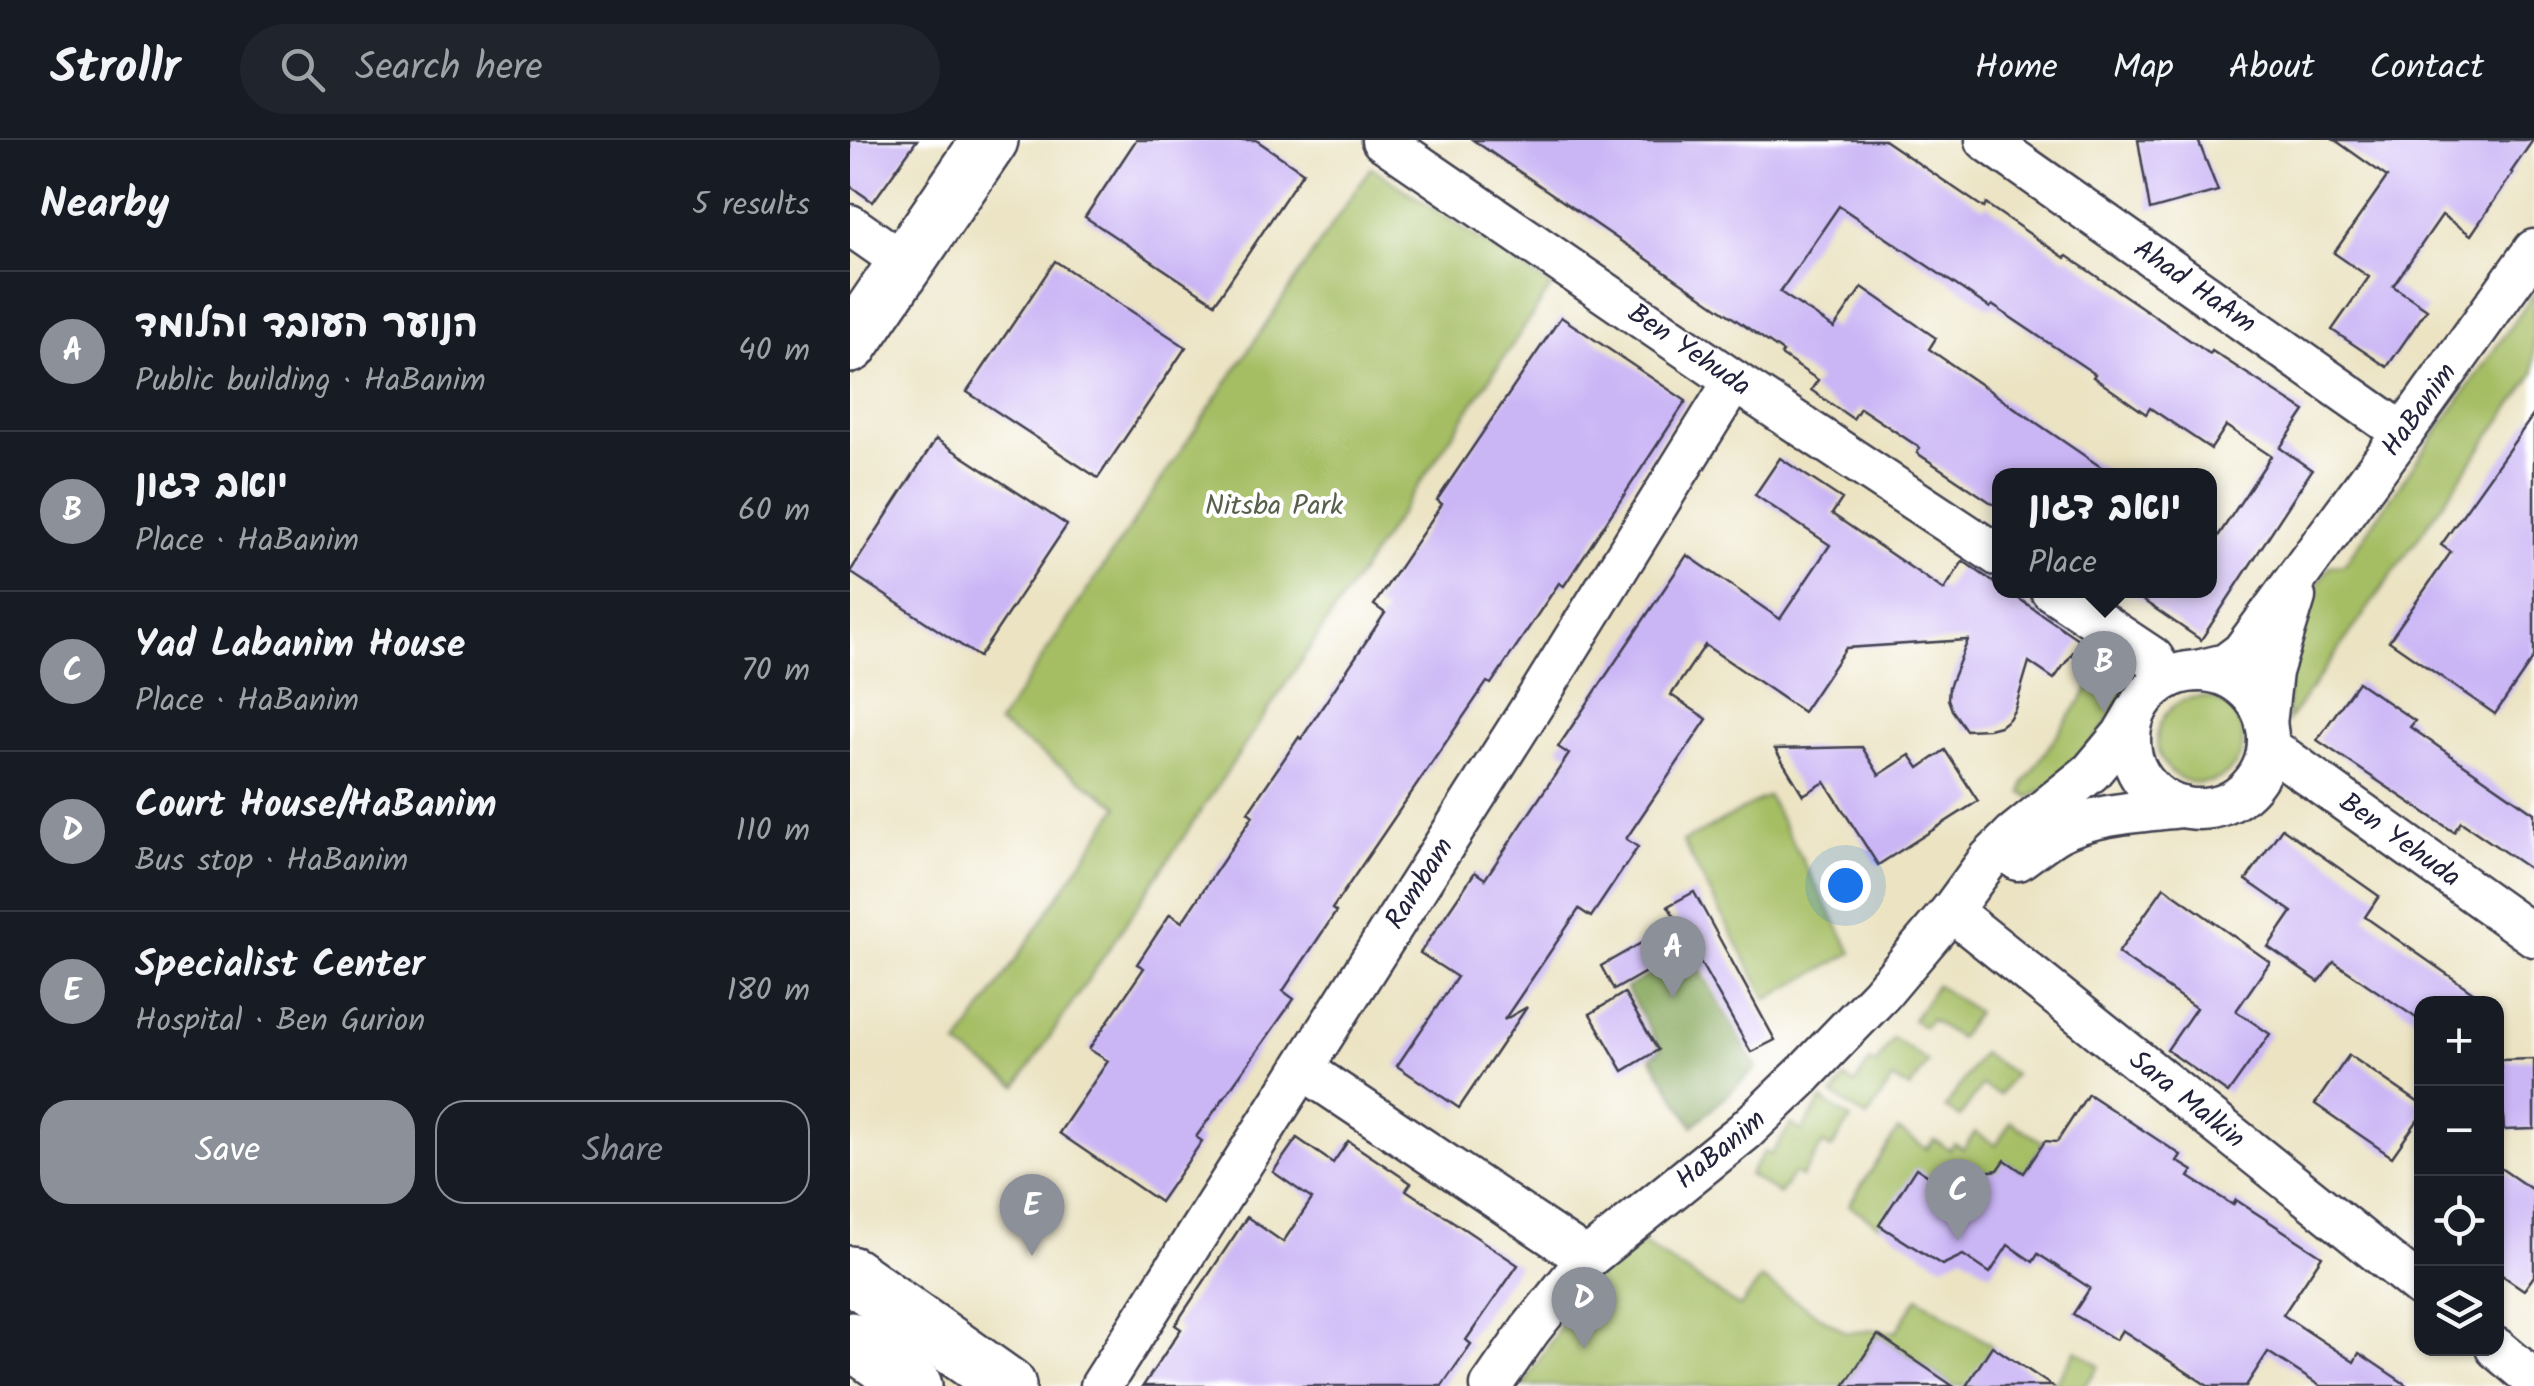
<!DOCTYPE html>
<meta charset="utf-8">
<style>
:root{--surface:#171b24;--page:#20242c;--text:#f1f3f6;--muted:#9ea1a6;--line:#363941;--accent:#8c9099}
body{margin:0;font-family:Kalam,"Playpen Sans Hebrew",sans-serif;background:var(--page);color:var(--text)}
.controls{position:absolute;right:30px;bottom:30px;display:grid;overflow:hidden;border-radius:20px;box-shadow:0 2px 8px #0004}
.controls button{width:90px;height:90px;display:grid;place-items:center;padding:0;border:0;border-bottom:2px solid var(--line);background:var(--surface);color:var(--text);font:50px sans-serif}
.you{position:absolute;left:995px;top:745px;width:35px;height:35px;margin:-25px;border:8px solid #fff;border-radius:50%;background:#1a73e8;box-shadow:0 0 0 15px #1a73e833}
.badge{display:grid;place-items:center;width:65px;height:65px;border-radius:50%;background:var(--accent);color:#fff;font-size:32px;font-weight:700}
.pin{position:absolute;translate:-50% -82px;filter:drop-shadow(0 2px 5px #0008)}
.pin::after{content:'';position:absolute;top:52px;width:35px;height:30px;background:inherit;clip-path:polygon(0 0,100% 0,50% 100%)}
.popup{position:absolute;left:1142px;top:328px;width:225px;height:130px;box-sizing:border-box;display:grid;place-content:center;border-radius:20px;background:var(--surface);filter:drop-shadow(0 2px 8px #0005);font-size:32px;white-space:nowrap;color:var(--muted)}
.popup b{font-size:38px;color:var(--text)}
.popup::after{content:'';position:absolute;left:50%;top:100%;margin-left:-20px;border:20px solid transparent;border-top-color:var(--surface)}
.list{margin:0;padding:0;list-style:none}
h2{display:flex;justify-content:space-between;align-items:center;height:130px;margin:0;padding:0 40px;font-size:42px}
h2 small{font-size:32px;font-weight:400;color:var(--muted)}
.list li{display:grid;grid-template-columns:65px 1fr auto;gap:30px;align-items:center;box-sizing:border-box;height:160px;padding:0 40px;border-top:2px solid var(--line)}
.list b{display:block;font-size:38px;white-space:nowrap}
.list p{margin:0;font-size:32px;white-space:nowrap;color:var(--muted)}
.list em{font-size:32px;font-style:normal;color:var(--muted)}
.actions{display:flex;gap:20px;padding:30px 40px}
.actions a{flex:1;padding:22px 0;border:2px solid var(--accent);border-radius:30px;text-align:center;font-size:35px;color:var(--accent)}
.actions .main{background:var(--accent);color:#fff}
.icon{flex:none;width:55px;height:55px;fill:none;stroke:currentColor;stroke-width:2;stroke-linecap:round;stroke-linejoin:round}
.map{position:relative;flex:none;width:1684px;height:1246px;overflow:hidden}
header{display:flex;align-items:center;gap:60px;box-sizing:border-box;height:140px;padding:0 50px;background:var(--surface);border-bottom:2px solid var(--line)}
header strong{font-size:48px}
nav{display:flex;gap:55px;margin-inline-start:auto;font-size:35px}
.search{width:700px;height:90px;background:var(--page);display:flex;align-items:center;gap:25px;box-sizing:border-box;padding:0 35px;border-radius:55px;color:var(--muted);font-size:38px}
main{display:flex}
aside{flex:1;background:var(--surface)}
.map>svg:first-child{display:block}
</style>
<header>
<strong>Strollr</strong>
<div class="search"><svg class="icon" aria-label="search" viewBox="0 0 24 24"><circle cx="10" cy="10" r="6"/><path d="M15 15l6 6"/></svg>Search here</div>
<nav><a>Home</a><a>Map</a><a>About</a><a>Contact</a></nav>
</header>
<main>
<aside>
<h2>Nearby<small>5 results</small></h2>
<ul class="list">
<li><span class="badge">A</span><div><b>הנוער העובד והלומד</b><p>Public building · HaBanim</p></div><em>40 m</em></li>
<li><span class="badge">B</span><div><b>יואב דגון</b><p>Place · HaBanim</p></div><em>60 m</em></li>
<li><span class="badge">C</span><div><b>Yad Labanim House</b><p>Place · HaBanim</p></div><em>70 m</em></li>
<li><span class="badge">D</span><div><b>Court House/HaBanim</b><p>Bus stop · HaBanim</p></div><em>110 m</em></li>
<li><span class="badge">E</span><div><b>Specialist Center</b><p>Hospital · Ben Gurion</p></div><em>180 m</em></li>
</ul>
<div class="actions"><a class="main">Save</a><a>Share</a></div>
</aside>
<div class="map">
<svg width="1684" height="1246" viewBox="0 0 1684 1246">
<rect width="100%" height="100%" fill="#fff"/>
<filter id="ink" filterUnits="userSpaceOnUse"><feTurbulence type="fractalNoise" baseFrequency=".01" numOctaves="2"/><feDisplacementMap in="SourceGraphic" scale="20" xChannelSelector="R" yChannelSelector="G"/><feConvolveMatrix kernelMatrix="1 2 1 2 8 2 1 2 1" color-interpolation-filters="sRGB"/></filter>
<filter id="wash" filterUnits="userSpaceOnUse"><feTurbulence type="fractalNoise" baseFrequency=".0048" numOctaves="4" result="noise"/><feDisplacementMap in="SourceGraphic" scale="40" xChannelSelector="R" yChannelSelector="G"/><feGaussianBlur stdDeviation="2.25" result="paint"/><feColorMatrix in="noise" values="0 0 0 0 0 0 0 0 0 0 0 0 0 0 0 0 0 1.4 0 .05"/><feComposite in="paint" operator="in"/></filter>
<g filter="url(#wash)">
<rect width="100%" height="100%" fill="#ebe3c2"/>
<g fill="#a5be63" stroke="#64704f" stroke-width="2.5">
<polygon points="521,27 701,147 167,946 108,906 269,666 148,584"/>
<polygon points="1684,153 1684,234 1438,581 1438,530 1452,470 1480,426 1494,425"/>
<polygon points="1257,522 1277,527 1282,538 1276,557 1218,635 1180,657 1172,653 1174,643"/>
<circle cx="1350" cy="600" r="43"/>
<polygon points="918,656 1002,813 917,859 833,702"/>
<polygon points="1086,845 1127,872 1109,898 1080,879 1074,887 1063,880"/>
<polygon points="1043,898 1078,922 1060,949 1043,939 1017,978 983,955 995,938 1005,944 1020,921 1026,924"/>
<polygon points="1132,913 1164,934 1149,955 1132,945 1110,977 1095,968"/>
<polygon points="972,960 1001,979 981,1009 973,1004 951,1037 944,1033 929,1054 899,1035 915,1011 921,1015 941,984 952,991"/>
<polygon points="1161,982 1194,1003 1174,1033 1157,1022 1142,1041 1126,1033 1111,1057 1029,1085 999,1065 1048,990 1077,1009 1084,1000 1100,1010 1104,1004 1114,1009 1125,992 1146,1005"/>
<polygon points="792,1103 890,1167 911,1139 997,1193 1026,1190 1046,1192 1068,1157 1142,1206 1136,1216 1163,1246 1103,1246 1028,1195 994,1246 673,1246 733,1150 756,1127"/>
<polygon points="1226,1210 1249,1226 1235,1246 1179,1246 1207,1241"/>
</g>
<polygon fill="#84a559" stroke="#53644a" stroke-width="2.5" points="840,812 907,928 843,986 801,917 811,909 776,848"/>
<g id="blocks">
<g fill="#cab5f5">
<polygon points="0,0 67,0 23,62 0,46"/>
<polygon points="286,0 406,0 453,32 365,163 235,77"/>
<polygon points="623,0 1034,0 1134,68 1136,64 1215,118 1217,116 1360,214 1362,211 1455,271 1430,308 1462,330 1351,500 1278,450 1359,450 1359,410 1421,316 1376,286 1361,309 1300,268 1296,274 1243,237 1245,234 1142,165 1140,168 989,66 930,152 984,188 1012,147 1086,198 1079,209 1264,336 1149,336 1149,368 1067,313 1070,308 1010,268 1003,279 961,250 968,240 931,215 933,212"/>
<polygon points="1288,0 1348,0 1368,51 1300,70"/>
<polygon points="1485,0 1683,0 1661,32 1663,33 1621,95 1592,75 1543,146 1577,169 1537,227 1482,190 1519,137 1484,113 1537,37"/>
<polygon points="205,121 336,207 248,338 117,252"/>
<polygon points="711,177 836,261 714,446 709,443 641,544 637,542 482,769 486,772 433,851 444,859 346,997 352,1001 310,1062 209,993 258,921 239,909 294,828 287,824 320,774 332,782 403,676 398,672 449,597 451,599 535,473 524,465 592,364 587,360"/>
<polygon points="1684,274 1684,517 1645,574 1539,501 1601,412 1591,405"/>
<polygon points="86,299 217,385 129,517 0,432"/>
<polygon points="930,318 992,359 982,374 1094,450 1113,421 1149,446 1149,450 1156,450 1231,501 1204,539 1179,522 1165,569 1159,579 1150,586 1139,589 1116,590 1102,570 1098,559 1099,547 1118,500 996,508 953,572 855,505 821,555 857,579 776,699 788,707 741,777 729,769 654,880 677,867 609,968 547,926 607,837 570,813 625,732 635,739 719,614 708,607 837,415 930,479 980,405 905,355"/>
<polygon points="1508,542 1565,581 1560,587 1684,673 1684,732 1611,682 1604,692 1467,600"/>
<polygon points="1012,607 1029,635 1060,615 1069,628 1095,610 1128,661 1028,725 975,642 953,655 925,609"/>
<polygon points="1432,688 1529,756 1515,777 1640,864 1572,864 1572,882 1484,822 1469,842 1418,807 1442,772 1396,740"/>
<polygon points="1314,747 1420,822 1386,871 1420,894 1378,953 1317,910 1346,868 1268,813"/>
<polygon points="844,752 925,900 901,912 841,806 764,850 751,826 828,782 818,766"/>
<polygon points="774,853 808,910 773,931 740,874"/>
<polygon points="1499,915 1572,965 1572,974 1542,1017 1465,964"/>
<polygon points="1684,919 1684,989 1654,990 1650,920"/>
<polygon points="1238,954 1331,1015 1327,1021 1343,1031 1339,1037 1383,1065 1386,1060 1472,1116 1433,1175 1504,1222 1509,1213 1558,1246 1470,1246 1418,1212 1396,1246 1358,1246 1272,1190 1266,1200 1223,1174 1240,1148 1188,1114 1183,1122 1158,1105 1140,1133 1113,1115 1092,1125 1029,1085 1066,1028 1111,1057 1126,1033 1148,1030 1155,1020 1174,1033 1195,1001 1207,1002"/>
<polygon points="447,998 483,1023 498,1001 561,1043 556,1050 668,1125 616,1200 621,1204 592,1246 293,1246 331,1189 325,1185 397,1077 433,1102 462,1059 423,1032"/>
<polygon points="1646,1025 1684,1051 1684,1136 1674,1150 1646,1131"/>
<polygon points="1028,1195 1103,1246 994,1246"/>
<polygon points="1142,1206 1202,1246 1116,1246"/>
</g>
</g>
</g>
<g filter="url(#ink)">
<use href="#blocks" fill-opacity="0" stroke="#403f4f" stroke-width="2.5"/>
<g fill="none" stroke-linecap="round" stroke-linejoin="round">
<defs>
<g id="street">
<path id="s1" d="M 532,0 L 884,241 L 1149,416"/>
<path id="s2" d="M 1136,0 L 1553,293"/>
<polyline points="0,85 56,124"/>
<polyline points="1201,450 1303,518 1316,539"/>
<circle cx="1349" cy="600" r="69"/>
<path id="s3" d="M 1347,531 L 1376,524 L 1392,512 L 1553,293 L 1684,110"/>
<polyline points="1416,584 1422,532 1445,457"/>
<path id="s4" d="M 1418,606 L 1684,796"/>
<path d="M 1168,720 C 1181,711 1194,700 1208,692 C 1245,673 1291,672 1332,667"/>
<path id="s5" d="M 1101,771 L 1572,1148"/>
<polyline points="453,929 737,1119"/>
<polyline points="1646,1208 1684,1240"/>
<path id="s6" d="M 251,1246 L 690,554 L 884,241"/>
<path id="s7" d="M 641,1246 L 680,1190 L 737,1119 L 895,991 L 953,935 L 1031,854 L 1101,771 L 1139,719 L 1164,694 L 1241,632 L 1272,595 L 1286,571"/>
</g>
<g id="secondary">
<polyline points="0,205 140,0"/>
<polyline points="0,1134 158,1246"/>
<polyline points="0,1200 64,1246"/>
</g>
</defs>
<use href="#street" stroke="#403f4f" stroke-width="45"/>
<use href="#secondary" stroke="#403f4f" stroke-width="60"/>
<use href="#street" stroke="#fff" stroke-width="40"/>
<use href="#secondary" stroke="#fff" stroke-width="55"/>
</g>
</g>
<g text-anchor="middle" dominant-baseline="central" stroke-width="8" stroke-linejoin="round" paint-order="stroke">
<g font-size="28" fill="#22223b" stroke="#fff">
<text stroke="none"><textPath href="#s2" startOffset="255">Ahad HaAm</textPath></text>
<text stroke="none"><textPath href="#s1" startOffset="372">Ben Yehuda</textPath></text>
<text stroke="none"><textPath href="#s3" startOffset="350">HaBanim</textPath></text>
<text stroke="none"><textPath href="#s4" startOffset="162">Ben Yehuda</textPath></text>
<text stroke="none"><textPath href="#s6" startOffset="595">Rambam</textPath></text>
<text stroke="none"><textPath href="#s5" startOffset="302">Sara Malkin</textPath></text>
<text stroke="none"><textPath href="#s7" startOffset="332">HaBanim</textPath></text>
</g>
<g font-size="28" fill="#56604b" stroke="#fff">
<text x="424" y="366">Nitsba Park</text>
</g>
</g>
</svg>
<div class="controls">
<button>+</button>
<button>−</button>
<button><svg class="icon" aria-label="locate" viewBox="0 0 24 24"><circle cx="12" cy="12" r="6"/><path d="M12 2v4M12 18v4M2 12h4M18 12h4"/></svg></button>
<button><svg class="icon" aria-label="layers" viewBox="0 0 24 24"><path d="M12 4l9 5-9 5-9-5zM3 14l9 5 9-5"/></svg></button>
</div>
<div class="you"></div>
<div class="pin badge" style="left:823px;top:858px">A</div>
<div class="pin badge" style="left:1254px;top:573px">B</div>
<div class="popup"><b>יואב דגון</b>Place</div>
<div class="pin badge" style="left:1108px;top:1101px">C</div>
<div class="pin badge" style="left:734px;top:1209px">D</div>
<div class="pin badge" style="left:182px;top:1116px">E</div>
</div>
</main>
